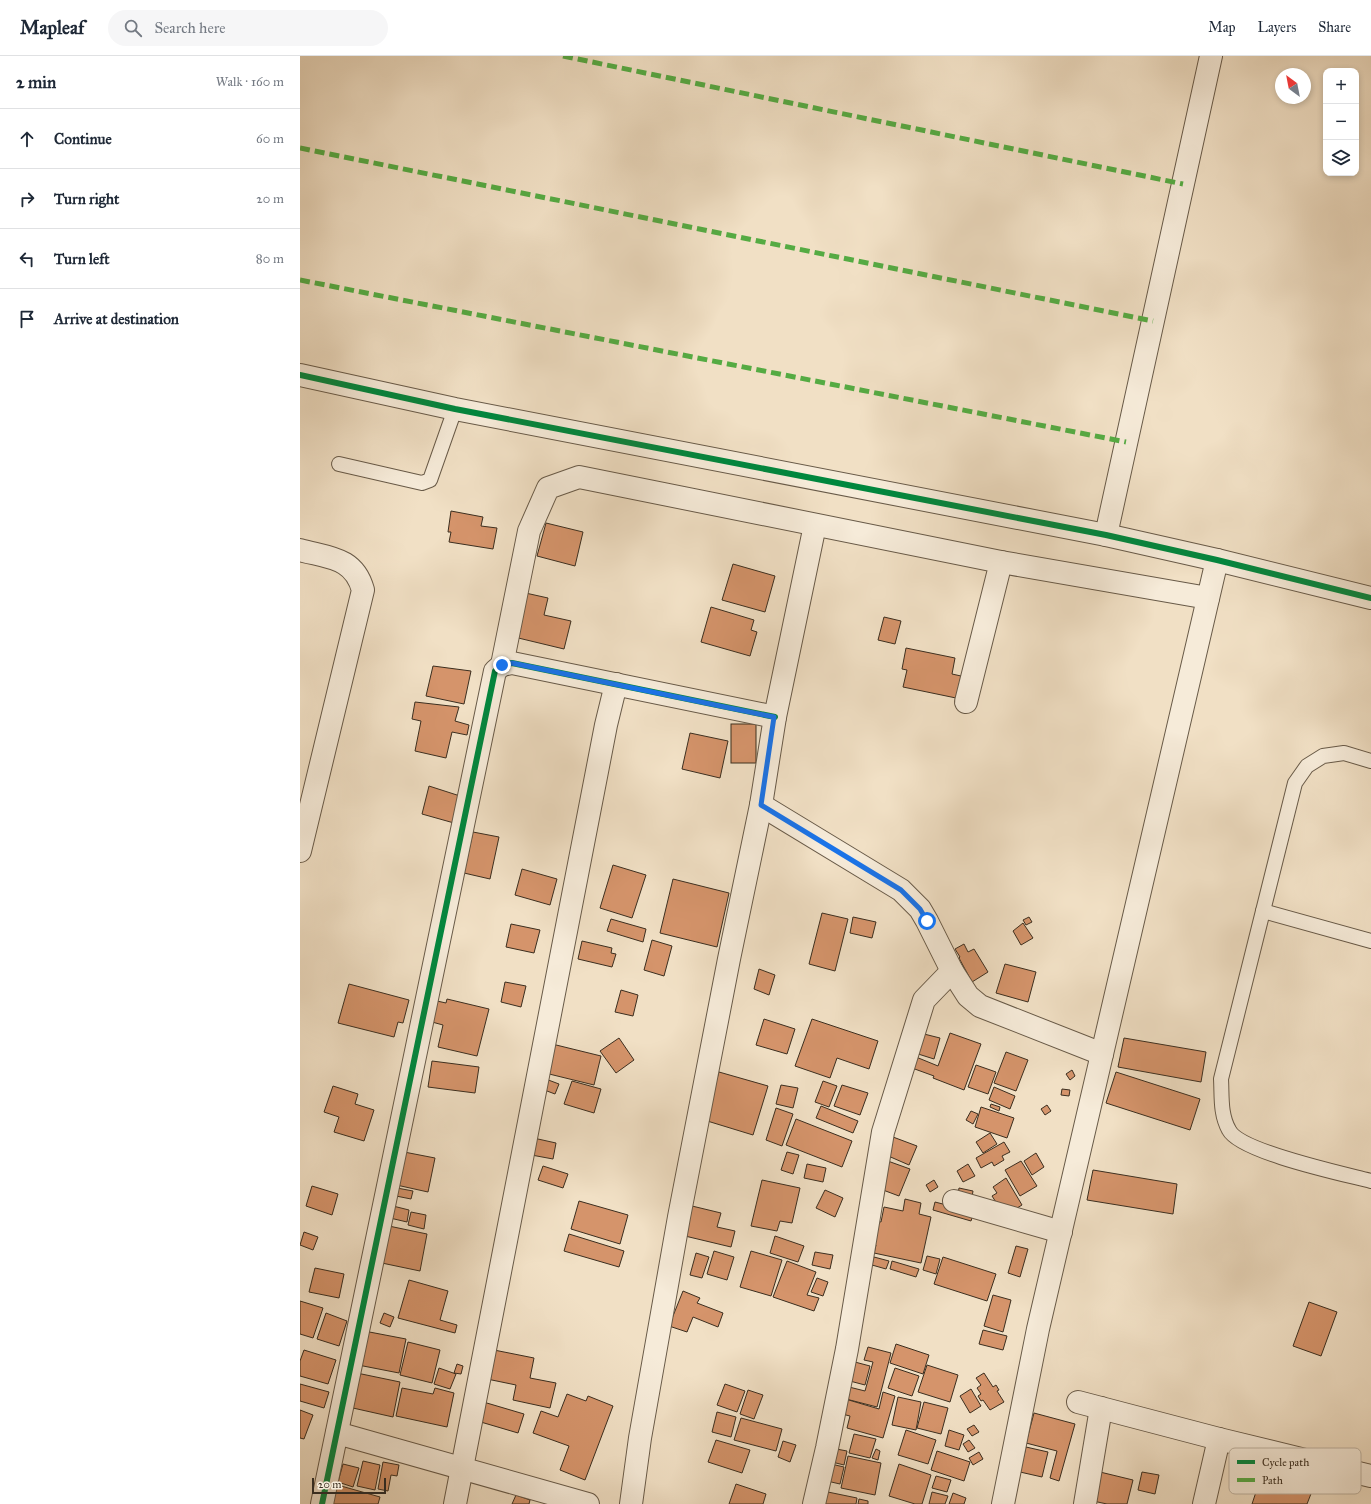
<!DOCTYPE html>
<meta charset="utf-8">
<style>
:root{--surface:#fff;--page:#f6f6f7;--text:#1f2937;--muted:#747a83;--line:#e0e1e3}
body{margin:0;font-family:"IM FELL Great Primer",serif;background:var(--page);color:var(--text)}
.controls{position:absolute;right:12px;top:12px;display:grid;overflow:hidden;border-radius:8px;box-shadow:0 2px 6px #0003}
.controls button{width:36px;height:36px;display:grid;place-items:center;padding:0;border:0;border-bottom:1px solid var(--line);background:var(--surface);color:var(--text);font:20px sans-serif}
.compass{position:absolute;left:975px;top:12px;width:36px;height:36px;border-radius:50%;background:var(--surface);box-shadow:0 2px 6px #0003;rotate:328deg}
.scale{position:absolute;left:12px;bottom:10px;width:74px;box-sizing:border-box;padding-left:4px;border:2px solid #3b2e1f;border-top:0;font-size:11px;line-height:14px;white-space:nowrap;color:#3b2e1f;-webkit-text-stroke:3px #f6ebd9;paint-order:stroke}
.stop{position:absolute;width:12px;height:12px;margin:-9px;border:3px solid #1a73e8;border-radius:50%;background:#fff}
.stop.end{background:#1a73e8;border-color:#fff;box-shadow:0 1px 4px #0008}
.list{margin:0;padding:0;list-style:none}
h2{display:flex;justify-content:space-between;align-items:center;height:52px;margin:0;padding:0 16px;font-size:17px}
h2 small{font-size:13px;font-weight:400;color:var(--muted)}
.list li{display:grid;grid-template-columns:26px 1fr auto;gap:12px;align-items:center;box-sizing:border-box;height:60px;padding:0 16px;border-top:1px solid var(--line)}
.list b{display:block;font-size:15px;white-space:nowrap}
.list em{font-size:13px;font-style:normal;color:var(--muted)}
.icon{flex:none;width:22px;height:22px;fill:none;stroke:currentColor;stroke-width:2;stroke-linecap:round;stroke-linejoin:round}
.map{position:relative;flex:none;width:1071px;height:1448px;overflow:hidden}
header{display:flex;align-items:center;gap:24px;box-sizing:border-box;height:56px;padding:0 20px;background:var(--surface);border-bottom:1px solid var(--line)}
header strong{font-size:19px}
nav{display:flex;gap:22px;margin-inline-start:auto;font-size:14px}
.search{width:280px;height:36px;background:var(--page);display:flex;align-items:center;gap:10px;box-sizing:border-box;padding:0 14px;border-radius:22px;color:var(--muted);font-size:15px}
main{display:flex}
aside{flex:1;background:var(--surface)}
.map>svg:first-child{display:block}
</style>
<header>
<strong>Mapleaf</strong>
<div class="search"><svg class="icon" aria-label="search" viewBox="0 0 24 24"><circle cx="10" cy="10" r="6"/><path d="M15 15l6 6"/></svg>Search here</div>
<nav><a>Map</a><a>Layers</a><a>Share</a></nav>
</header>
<main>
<aside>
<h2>2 min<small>Walk · 160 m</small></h2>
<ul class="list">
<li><svg class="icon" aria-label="ahead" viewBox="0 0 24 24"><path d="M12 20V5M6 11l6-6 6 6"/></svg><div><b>Continue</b></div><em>60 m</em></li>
<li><svg class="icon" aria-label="right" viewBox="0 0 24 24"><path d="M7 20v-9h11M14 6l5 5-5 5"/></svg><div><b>Turn right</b></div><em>20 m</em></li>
<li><svg class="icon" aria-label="left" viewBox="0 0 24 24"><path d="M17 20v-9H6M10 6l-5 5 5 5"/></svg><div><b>Turn left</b></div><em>80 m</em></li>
<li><svg class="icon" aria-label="arrive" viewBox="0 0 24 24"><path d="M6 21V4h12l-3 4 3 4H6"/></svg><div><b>Arrive at destination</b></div></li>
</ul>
</aside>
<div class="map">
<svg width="1071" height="1448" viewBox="0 0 1071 1448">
<rect width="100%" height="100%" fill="#f1e0c5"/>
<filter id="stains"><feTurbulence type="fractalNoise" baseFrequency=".005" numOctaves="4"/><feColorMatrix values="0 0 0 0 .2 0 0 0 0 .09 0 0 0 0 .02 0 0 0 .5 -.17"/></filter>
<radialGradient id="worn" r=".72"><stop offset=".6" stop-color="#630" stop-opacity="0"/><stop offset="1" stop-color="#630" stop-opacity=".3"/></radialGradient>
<g fill="#d5946b" stroke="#3b2e1f">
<polygon points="151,455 183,461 181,470 197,472 193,493 149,486 151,476 148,476"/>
<polygon points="246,467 283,476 275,510 237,500"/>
<polygon points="433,508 475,520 465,556 422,544"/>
<polygon points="221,536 248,542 244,559 271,565 264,593 210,580"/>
<polygon points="411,551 454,564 451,574 457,576 450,600 401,586"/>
<polygon points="584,561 601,565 595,588 578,584"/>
<polygon points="606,592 655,602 652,618 661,620 656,642 603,631 607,614 602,613"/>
<polygon points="133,610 171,615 164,648 126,640"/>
<polygon points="115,646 159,651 155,665 169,669 167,679 152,676 146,702 115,695 121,665 112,663"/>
<rect x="431" y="668" width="25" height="39"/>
<polygon points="390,677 428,685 420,722 382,713"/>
<polygon points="129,730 160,740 154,767 122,758"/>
<polygon points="173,776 199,781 190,823 164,817"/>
<polygon points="313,809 346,819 332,862 300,852"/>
<polygon points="222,813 257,823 250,849 215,839"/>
<polygon points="373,823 429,837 417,891 360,877"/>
<polygon points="522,857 548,863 535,915 509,908"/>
<polygon points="553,861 576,866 572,882 550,877"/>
<polygon points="729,861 732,866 726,869 723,864"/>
<polygon points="311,863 346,873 343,886 307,875"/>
<polygon points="723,867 733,882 721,889 713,875"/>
<polygon points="211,868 240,874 234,897 206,891"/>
<polygon points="352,884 372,890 364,920 344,914"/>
<polygon points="282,885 312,892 311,897 316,898 312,911 278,903"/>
<polygon points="664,888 668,896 674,893 688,916 672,926 659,902 660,901 655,893"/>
<polygon points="705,908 736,916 728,946 696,937"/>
<polygon points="459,913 475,919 469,939 454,933"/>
<polygon points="205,926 226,930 221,951 201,946"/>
<polygon points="49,928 109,944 103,967 98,966 94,981 38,967"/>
<polygon points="321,934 338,939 333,960 315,956"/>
<polygon points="147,943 189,953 177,1000 138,991 143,969 132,966 137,945 146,947"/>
<polygon points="464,963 495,973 487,998 456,989"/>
<polygon points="512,963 578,985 569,1013 537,1002 530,1022 495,1010"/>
<polygon points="620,977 640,982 634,1003 615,997"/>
<polygon points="650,977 681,988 664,1034 633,1022 634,1020 612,1012 616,1001 638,1010"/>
<polygon points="319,982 334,1004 316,1017 300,995"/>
<polygon points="824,982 906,996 901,1026 818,1011"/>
<polygon points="248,987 301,1000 294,1029 241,1016"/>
<polygon points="706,996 728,1004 716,1035 694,1027"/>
<polygon points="132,1005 179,1011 175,1037 128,1031"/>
<polygon points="676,1009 696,1016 688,1038 668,1031"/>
<polygon points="772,1014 775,1020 770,1024 766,1018"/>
<polygon points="419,1016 468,1030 453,1079 404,1064"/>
<polygon points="816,1016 900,1043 890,1074 806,1047"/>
<polygon points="243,1022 259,1028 255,1038 239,1032"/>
<polygon points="272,1025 301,1033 294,1057 264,1048"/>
<polygon points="523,1025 537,1030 529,1051 515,1046"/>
<polygon points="481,1029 498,1032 493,1052 476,1048"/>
<polygon points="542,1029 568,1037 560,1059 534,1050"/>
<polygon points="33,1030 58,1038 55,1048 74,1054 64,1085 34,1076 39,1061 24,1056"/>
<polygon points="694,1031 715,1040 710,1053 689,1044"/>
<polygon points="762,1033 770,1034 769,1040 761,1039"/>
<polygon points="691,1048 700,1051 699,1055 690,1051"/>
<polygon points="747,1049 751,1055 745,1059 741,1053"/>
<polygon points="521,1050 558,1065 553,1077 516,1062"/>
<polygon points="681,1051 714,1062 707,1082 675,1071"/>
<polygon points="476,1052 493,1058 482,1090 466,1084"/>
<polygon points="671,1055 678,1058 673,1068 666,1064"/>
<polygon points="496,1063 552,1085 542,1111 486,1089"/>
<polygon points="690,1077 697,1088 683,1097 676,1086"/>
<polygon points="229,1081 256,1087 253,1103 226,1098"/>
<polygon points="593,1081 617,1090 609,1109 586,1099"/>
<polygon points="704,1086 710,1096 702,1100 704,1104 694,1110 692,1106 681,1112 676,1102"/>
<polygon points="99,1095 135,1102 128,1136 92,1128"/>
<polygon points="487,1096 499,1099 493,1118 481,1114"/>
<polygon points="736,1097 744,1111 732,1119 724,1105"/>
<polygon points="585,1104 610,1113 599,1140 575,1131"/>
<polygon points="721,1105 737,1130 720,1140 705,1114"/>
<polygon points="507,1108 526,1112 523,1126 504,1122"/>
<polygon points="668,1108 675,1120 663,1126 657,1115"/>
<polygon points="243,1110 268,1118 263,1132 238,1124"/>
<polygon points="793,1114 877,1128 873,1158 787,1144"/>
<polygon points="706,1122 722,1149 709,1157 703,1157 692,1140 697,1137 693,1131"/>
<polygon points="462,1124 500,1132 492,1167 480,1165 477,1175 451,1170"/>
<polygon points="634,1124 638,1131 630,1136 626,1129"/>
<polygon points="12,1130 38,1138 32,1159 6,1150"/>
<polygon points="97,1132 113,1135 111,1143 96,1140"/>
<polygon points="659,1132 673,1135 672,1141 658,1138"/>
<polygon points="525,1134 543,1142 535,1161 516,1152"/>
<polygon points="605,1143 621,1147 619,1158 631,1161 621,1207 574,1197 576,1189 566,1187 571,1164 581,1166 584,1151 603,1155"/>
<polygon points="279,1145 328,1159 320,1188 271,1173"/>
<polygon points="635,1146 674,1156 671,1165 633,1154"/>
<polygon points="93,1150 109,1154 107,1166 90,1162"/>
<polygon points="392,1150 421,1157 417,1171 435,1175 431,1191 385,1180"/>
<polygon points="111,1156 126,1159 124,1173 108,1169"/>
<polygon points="84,1169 127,1178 120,1215 77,1206"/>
<polygon points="4,1176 18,1181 13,1194 0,1189"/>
<polygon points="269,1178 324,1195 319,1211 264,1195"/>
<polygon points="475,1180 504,1190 498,1206 470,1197"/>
<polygon points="716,1190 728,1193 720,1221 708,1217"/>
<polygon points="414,1195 434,1201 427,1224 407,1218"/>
<polygon points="451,1195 482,1204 471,1240 440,1231"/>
<polygon points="515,1196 533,1199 530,1213 512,1209"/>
<polygon points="396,1197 409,1201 402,1222 390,1219"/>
<polygon points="627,1200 640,1203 636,1218 623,1214"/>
<polygon points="574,1201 589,1205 586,1213 572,1209"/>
<polygon points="643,1201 696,1218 687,1245 634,1228"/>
<polygon points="487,1205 516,1216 507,1239 519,1242 514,1255 473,1241"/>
<polygon points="592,1205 619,1213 616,1221 590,1213"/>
<polygon points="15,1212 44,1218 39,1242 9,1236"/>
<polygon points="517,1222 528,1226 523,1240 511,1236"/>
<polygon points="109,1224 148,1235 140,1264 157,1269 155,1277 98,1262"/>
<polygon points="383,1235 400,1242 397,1247 423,1257 418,1271 393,1261 387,1276 369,1270"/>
<polygon points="693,1239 711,1244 703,1276 684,1270"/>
<polygon points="0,1245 23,1252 13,1282 0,1278"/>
<polygon points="1009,1246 1037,1256 1021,1300 993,1290"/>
<polygon points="26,1257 47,1265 39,1290 17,1283"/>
<polygon points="84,1257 94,1261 90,1271 80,1267"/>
<polygon points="59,1274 106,1283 99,1317 53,1308"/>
<polygon points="683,1274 707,1280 703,1294 679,1288"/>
<polygon points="108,1286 140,1294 132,1327 100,1319"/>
<polygon points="596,1288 629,1299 623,1318 590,1307"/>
<polygon points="568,1291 591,1297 577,1351 546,1343 549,1331 565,1335 573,1306 564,1304"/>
<polygon points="4,1294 36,1304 28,1328 0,1320 0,1305"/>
<polygon points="194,1294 234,1302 230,1322 256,1327 250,1352 213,1344 216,1329 187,1323"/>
<polygon points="551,1305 570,1310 565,1329 546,1324"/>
<polygon points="157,1308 163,1310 161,1318 154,1317"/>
<polygon points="627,1309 658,1319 650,1346 618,1336"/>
<polygon points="139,1312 156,1318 150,1333 134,1328"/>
<polygon points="595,1312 619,1320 612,1340 588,1332"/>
<polygon points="52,1316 100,1326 93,1361 44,1350"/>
<polygon points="684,1317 693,1331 696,1329 699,1334 697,1335 704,1346 690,1354 683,1344 681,1345 678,1340 681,1338 677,1332 681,1329 676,1322"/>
<polygon points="0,1328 29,1336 24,1352 0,1345"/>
<polygon points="425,1328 445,1335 437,1356 417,1349"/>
<polygon points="102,1332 133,1338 135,1332 154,1337 147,1371 96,1360"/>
<polygon points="671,1333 681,1350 670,1357 660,1340"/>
<polygon points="448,1334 463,1339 454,1363 440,1358"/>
<polygon points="583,1336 595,1340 583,1382 547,1372 550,1360 538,1357 542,1342 579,1353"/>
<polygon points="267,1338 286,1345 288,1340 313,1350 285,1424 260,1414 269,1390 233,1377 241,1355 258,1361"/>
<polygon points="598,1341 621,1346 616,1374 592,1369"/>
<polygon points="180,1345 224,1358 218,1377 174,1364"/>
<polygon points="624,1346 648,1352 641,1378 617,1372"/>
<polygon points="0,1354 13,1359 4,1383 0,1382"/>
<polygon points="417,1356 436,1361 431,1381 412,1376"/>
<polygon points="734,1357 775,1368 759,1425 750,1422 757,1395 726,1387"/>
<polygon points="441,1362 482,1373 476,1395 434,1384"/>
<polygon points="674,1369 679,1376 672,1380 667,1373"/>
<polygon points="606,1374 636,1384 628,1408 598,1399"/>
<polygon points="649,1374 664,1379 659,1394 645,1390"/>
<polygon points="554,1378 576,1383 570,1402 549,1397"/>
<polygon points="416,1384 450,1394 442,1417 408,1406"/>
<polygon points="669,1384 675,1392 668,1396 663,1388"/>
<polygon points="483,1385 496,1389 490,1406 478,1401"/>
<polygon points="726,1391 748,1396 742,1421 720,1416"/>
<polygon points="531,1392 547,1395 544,1409 528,1405"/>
<polygon points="576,1393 580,1395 578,1404 572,1402"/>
<polygon points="637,1395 670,1406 664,1425 631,1414"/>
<polygon points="679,1396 683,1403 673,1409 669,1402"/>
<polygon points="548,1400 581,1407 575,1439 541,1432"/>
<polygon points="63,1405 80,1409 75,1434 57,1430"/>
<polygon points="83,1406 99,1409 97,1420 91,1419 88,1435 78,1433"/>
<polygon points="43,1408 59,1412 53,1431 38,1426"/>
<polygon points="531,1408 544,1411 540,1428 527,1425"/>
<polygon points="599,1408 631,1419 622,1448 615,1448 589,1440"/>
<polygon points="964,1412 1014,1430 1007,1448 952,1448"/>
<polygon points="800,1416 833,1424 827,1448 807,1448 793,1445"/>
<polygon points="842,1416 859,1419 855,1438 838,1434"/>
<polygon points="636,1420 651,1424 647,1436 632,1432"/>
<polygon points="34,1428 80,1441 78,1448 28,1448"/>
<polygon points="436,1428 466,1438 463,1448 429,1448"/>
<polygon points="523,1435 557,1442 556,1448 520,1448"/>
<polygon points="632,1436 648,1440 645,1448 629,1448"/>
<polygon points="653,1437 666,1442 664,1448 649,1448"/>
<polygon points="216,1439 230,1444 229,1448 212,1448"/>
<polygon points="559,1443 568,1445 568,1448 558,1448"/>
</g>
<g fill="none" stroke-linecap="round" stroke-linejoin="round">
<defs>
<g id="service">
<polyline points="39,408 122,427 130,424 155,353"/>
<path d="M 1071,705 L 1044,697 L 1023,700 L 1007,710 L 995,727 L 921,1023 C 922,1040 920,1058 929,1074 C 940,1096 1044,1118 1071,1125"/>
<polyline points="963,855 1071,885"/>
</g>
<g id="minor">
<polyline points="806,479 911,0"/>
<path d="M 0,494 C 29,502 54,501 63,534 L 0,795"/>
<polyline points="202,609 229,475 248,432 279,421 701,506 908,542"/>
<polyline points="666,646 701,506"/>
<polyline points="461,749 601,834 620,853 627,865 652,915 668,940 680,950 802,998"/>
<polyline points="654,1145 761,1176"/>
<polyline points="778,1346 919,1383 1071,1420"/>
<polyline points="37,1377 288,1448"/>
<polyline points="22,1448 195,615 202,609 212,607 475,661"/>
<polyline points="155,1448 306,669 316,628"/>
<polyline points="331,1448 340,1382 379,1161 429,903 461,749 475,661 515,469"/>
<polyline points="514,1448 527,1392 547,1293 583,1076 624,944 652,915"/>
<polyline points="703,1448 738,1273 917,504"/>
<polyline points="785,1448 801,1352"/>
<polyline points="904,1448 919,1383"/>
</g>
<polyline id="tertiary" points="0,319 155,353 806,479 917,504 1071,542"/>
</defs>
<use href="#service" stroke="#685a48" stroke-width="16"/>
<use href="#minor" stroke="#685a48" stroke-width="24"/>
<use href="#tertiary" stroke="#685a48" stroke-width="24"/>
<use href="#service" stroke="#f6ebd9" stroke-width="14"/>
<use href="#minor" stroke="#f6ebd9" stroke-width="22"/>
<use href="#tertiary" stroke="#f6ebd9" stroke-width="22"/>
<g stroke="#55ab43" stroke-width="5" stroke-dasharray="10 5" stroke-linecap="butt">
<polyline points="263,0 883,128"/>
<polyline points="0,92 853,265"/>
<polyline points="0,224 826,386"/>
</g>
<defs>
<g id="cycleway">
<polyline points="0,319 155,353 806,479 917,504 1071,542"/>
<polyline points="22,1448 195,615 202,609 212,607 475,661"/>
</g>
</defs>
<use href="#cycleway" stroke="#f6ebd9" stroke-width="8"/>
<use href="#cycleway" stroke="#00873e" stroke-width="6"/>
</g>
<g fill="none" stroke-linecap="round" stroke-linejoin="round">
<polyline stroke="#1a73e8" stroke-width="5" points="202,609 212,607 474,661 461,749 601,834 620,853 627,865"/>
</g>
<rect x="929" y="1392" width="132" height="46" rx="6" fill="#f6ebd9" stroke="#beb2a1" stroke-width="1"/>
<rect x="937" y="1404" width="18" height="4" fill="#00873e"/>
<rect x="937" y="1422" width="18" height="4" fill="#55ab43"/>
<g font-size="11" fill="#3b2e1f">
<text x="962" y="1410">Cycle path</text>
<text x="962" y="1428">Path</text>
</g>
<rect width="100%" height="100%" filter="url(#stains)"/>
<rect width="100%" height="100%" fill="url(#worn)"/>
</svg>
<div class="controls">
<button>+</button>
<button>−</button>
<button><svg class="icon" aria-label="layers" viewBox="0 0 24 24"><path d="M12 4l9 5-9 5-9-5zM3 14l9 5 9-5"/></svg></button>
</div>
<svg class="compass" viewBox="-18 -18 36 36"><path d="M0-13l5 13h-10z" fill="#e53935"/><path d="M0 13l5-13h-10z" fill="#747a83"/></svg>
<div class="scale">20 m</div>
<div class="stop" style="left:627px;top:865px"></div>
<div class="stop end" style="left:202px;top:609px"></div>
</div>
</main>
